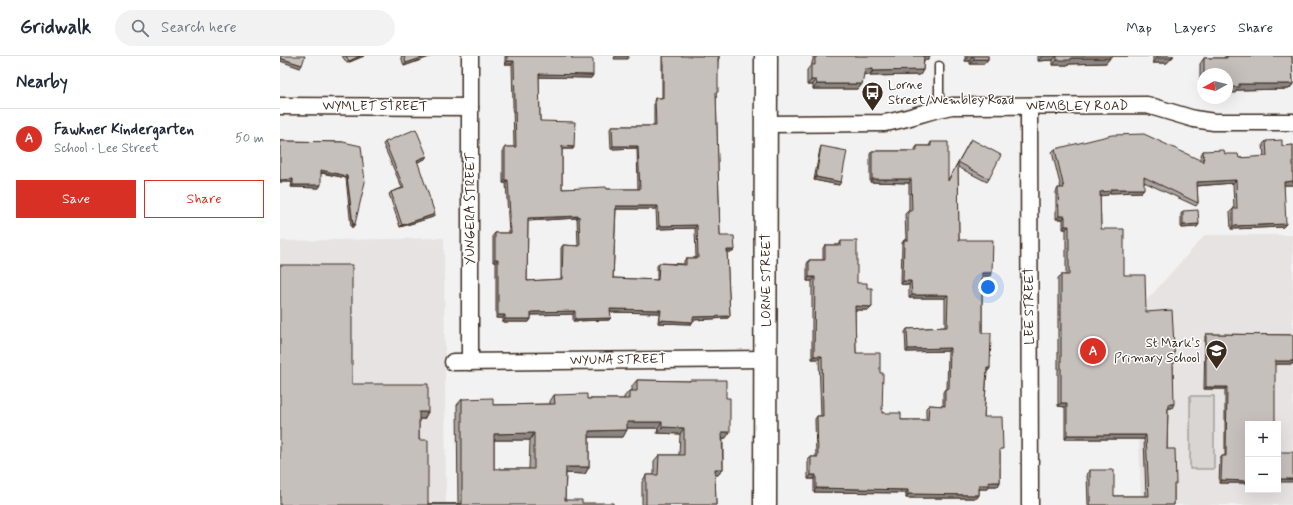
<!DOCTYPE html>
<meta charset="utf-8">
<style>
:root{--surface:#fff;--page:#f2f2f3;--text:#1f2937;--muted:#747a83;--line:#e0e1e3;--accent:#d93025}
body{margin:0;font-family:Mynerve,sans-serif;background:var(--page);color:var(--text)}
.controls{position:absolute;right:12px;bottom:12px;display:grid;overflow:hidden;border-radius:0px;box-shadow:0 4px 16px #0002}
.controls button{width:36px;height:36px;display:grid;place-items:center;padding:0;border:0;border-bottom:1px solid var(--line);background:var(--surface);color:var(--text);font:20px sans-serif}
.compass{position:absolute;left:917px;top:12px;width:36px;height:36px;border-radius:50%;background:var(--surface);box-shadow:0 4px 16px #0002;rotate:262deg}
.you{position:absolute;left:708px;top:231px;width:14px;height:14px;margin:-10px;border:3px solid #fff;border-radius:50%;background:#1a73e8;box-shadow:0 0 0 6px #1a73e833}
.badge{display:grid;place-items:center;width:26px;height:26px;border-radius:50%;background:var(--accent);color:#fff;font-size:13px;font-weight:700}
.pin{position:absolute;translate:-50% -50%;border:2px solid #fff;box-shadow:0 1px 4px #0006}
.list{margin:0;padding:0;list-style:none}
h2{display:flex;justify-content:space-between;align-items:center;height:52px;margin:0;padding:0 16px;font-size:17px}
h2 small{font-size:13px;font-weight:400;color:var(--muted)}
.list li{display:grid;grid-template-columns:26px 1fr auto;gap:12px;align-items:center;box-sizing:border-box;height:60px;padding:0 16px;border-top:1px solid var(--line)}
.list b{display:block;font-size:15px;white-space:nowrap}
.list p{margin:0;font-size:13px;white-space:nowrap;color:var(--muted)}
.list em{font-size:13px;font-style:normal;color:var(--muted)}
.actions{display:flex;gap:8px;padding:12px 16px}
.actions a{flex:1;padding:9px 0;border:1px solid var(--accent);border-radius:0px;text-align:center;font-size:14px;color:var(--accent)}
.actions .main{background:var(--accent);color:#fff}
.icon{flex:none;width:22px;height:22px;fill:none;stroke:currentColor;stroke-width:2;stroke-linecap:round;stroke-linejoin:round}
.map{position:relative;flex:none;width:1013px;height:449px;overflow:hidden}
header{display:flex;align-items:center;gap:24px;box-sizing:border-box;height:56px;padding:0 20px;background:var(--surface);border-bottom:1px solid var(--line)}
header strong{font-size:19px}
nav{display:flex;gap:22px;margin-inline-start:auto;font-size:14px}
.search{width:280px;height:36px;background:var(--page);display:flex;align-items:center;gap:10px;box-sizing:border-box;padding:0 14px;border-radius:22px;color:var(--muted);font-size:15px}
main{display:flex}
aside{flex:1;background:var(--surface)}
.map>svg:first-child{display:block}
</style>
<header>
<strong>Gridwalk</strong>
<div class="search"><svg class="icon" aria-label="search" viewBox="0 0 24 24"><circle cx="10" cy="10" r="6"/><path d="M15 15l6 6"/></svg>Search here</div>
<nav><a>Map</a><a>Layers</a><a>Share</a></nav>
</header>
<main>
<aside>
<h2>Nearby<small></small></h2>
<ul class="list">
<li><span class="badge">A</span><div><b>Fawkner Kindergarten</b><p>School · Lee Street</p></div><em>50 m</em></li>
</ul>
<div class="actions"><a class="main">Save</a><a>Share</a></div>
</aside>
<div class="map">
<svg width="1013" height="449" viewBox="0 0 1013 449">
<rect width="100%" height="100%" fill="#f3f2f2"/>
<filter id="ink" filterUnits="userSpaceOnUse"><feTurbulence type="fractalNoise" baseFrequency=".025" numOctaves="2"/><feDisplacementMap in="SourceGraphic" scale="8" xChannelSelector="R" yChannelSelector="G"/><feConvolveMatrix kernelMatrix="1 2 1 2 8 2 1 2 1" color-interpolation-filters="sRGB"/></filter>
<g filter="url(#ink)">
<g fill="#e6e3e2" fill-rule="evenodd">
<path d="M 925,179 L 1013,179 L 1013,449 L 896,449 L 895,443 L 861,444 L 859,386 L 858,259 L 865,259 L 866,245 ZM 968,368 L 998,368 L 998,434 L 968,434 Z"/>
<polygon points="164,182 166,449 0,449 0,185"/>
</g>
<rect fill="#d8d5d2" stroke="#8a8078" x="910" y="340" width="24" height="73"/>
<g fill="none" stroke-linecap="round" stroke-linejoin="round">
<defs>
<polyline id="lane" points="659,10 659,40 661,52"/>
<g id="street">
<polyline points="0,50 190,51"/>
<polyline points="749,50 750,449"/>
<path d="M 486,68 L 604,67 C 627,64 648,54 672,50 L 867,49 L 914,63 L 934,66 L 1013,66"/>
<polyline points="173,306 486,303"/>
<polyline points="190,306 190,0"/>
</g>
<polyline id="secondary" points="485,449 486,0"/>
</defs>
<use href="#lane" stroke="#3b2a1e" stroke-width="11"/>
<use href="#street" stroke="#3b2a1e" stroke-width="19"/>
<use href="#secondary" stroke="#3b2a1e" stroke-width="25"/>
<use href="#lane" stroke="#fff" stroke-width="8"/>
<use href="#street" stroke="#fff" stroke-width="16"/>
<use href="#secondary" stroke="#fff" stroke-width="22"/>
</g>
<g fill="#aaa5a3" stroke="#3b2a1e" fill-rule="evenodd">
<polygon points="62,0 84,0 67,7"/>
<polygon points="121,0 152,0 124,10"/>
<path d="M 225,0 L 292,0 L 292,3 L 313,19 L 311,22 L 259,21 L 260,65 L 294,91 L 293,93 L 282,93 L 282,133 L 358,133 L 357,92 L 331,93 L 330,73 L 332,70 L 374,70 L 374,45 L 375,42 L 382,42 L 382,0 L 439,0 L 439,2 L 438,5 L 436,38 L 440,180 L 455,194 L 453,196 L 447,196 L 450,260 L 448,262 L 413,264 L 411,268 L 378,267 L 379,257 L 330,256 L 329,264 L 293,265 L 293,258 L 251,259 L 251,263 L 249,266 L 223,266 L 223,262 L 216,262 L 216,206 L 213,206 L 213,179 L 215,177 L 229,177 L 226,127 L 223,127 L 223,94 L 225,91 L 234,91 L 232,8 L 225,8 ZM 336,153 L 376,153 L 377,173 L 415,172 L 416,202 L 406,202 L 404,205 L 404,208 L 379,207 L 377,210 L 377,224 L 333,222 ZM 297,162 L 298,190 L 283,189 L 281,192 L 281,223 L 247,225 L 248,165 Z"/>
<polygon points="533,0 650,0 648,4 644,4 643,14 640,19 590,20 590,19 584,18 582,28 578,33 533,33 533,29 527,29 527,14 531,9 532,9 532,6 533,4"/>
<polygon points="685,0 708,0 708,3 704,8 690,8 690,5 685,5"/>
<polygon points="758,0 868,0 830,0 830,2 826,7 789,8 787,9 773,9 773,4 758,5"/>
<polygon points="873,0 894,0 887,7 873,7"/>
<polygon points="945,0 1012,0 1013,28 1009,33 957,34 955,37 947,18 923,18 923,30 920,30 920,8 924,2 944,2"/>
<polygon points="691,83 709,123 707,126 678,111 679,184 712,217 710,220 702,220 702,277 710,312 708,315 707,315 704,361 720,397 720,426 718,430 709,430 707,433 699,433 699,439 697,442 626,442 626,437 534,436 534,423 528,423 528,404 531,401 536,401 535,363 537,360 541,360 539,303 532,303 532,225 527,225 527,208 529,204 543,204 543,192 545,189 559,189 561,185 577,227 587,232 592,251 589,254 575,254 576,297 600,317 602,357 621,364 646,364 646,352 649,349 663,350 663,336 665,333 667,333 668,295 626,296 625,276 627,273 665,271 665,242 629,242 629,229 621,228 622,187 624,184 626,184 625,158 628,155 629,155 629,127 590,126 590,98 592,95 635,95 635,93 637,90 649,90 651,86 668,124"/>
<polygon points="0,84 1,85 63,86 73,171 71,171 66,122 41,117 39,132 11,131 12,126 0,126"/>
<polygon points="986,85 1002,90 1013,89 1013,129 1004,129 1003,171 951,173 950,156 953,153 954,153 953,127 917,130 918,147 916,150 864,126 861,136 830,137 828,139 820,139 821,173 844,219 866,256 893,310 892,352 888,352 887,393 894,431 894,449 808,449 807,418 810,414 834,440 866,440 864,383 785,383 785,351 778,350 778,222 781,219 786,219 786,173 783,173 783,163 776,163 776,136 778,132 781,132 772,96 775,93 921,105 921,99 923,95 945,98 959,102 984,101 983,88"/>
<polygon points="105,86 145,103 137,106 153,161 120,171 109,138 111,136 122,132 103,88"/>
<polygon points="541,90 559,129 534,124 540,93"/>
<polygon points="903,155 919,168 917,171 901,172 901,158"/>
<polygon points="926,278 1013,279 1013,308 995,308 968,427 939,427 940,403 942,400 945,400 945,333 924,333 925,280"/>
<path d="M 357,324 L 409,325 L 410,324 L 446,382 L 443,382 L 443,413 L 438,419 L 435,419 L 436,449 L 362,449 L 362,426 L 366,419 L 374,419 L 374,405 L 379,399 L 399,399 L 400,378 L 377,377 L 378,372 L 347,372 L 343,381 L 309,381 L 309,411 L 305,418 L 286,417 L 285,444 L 302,447 L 0,449 L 72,328 L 148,356 L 144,363 L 139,363 L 139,384 L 148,448 L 178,448 L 177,349 L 182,343 L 213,349 L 270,348 L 270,345 L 274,339 L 307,343 L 344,343 L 344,341 L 349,335 L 352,335 L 352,330 ZM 214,384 L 250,384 L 249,413 L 214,413 Z"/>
</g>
<g fill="#8b8684" stroke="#3b2a1e">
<polygon points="80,0 84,0 67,7 69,5"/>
<polygon points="147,0 152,0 124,10 126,7"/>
<polygon points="335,0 349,0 347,3 334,3"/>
<polygon points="643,0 650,0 648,4 640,4"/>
<polygon points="688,0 693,0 690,5 685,5"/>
<polygon points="762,0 777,0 773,4 758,5"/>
<polygon points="894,0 887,7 873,7 877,2"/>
<polygon points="0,2 22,9 20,12 0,5"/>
<polygon points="791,2 830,2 826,7 789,8 787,9 773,9 777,4"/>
<polygon points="694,3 708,3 704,8 690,8"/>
<polygon points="227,5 234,5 232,8 225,8"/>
<polygon points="585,13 593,13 590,19 582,18"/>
<polygon points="643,14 640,19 590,20 593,15"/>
<polygon points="259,18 313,19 311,22 257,21"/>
<polygon points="531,24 536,24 533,29 527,29"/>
<polygon points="537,28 582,28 578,33 533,33"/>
<polygon points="959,28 1013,28 1009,33 957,34 955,37 947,37 947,31"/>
<polygon points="282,90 294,91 293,93 281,93"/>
<polygon points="333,90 358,90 357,92 331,93"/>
<polygon points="147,100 145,103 135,107 137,104"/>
<polygon points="41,114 67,120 66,122 40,116"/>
<polygon points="536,121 561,126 559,129 534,124"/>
<polygon points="13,123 12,126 0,126 0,124"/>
<polygon points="592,123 631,123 629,127 590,126"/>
<polygon points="225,124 228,124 226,127 223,127"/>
<polygon points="956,124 953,127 915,130 917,126"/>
<polygon points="1013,125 1013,129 1001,129 1004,126"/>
<polygon points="13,129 41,129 39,132 11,131"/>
<polygon points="830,133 864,133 861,136 830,137 828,139 818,140 820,136"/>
<polygon points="336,150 378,150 376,153 334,153"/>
<polygon points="155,158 153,161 120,171 122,169"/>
<polygon points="299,160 297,162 246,165 248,162"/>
<polygon points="779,160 785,160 783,163 776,163"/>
<polygon points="73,168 75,168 73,171 71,171"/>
<polygon points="919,168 917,171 901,172 903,169"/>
<polygon points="1006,168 1003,171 951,173 953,170"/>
<polygon points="417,169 415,172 377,173 379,170"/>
<polygon points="785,170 789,170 786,173 783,173"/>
<polygon points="447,194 455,194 453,196 445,196"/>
<polygon points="215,203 218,203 216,206 213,206"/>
<polygon points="702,217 712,217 710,220 700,220"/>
<polygon points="529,221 535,221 532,225 527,225"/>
<polygon points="623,225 631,225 629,229 621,228"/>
<polygon points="632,239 668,239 665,242 629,242"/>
<polygon points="575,250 592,251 589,254 573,254"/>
<polygon points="330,253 381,254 379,257 329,256"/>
<polygon points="295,255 293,258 249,259 251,256"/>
<polygon points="218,259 225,259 223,262 216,262"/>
<polygon points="450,260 448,262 412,264 413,261"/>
<polygon points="331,262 329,264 293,265 295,263"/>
<polygon points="225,263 251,263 249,266 223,266"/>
<polygon points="380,264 413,266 411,268 378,267"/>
<polygon points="670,292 668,295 626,296 628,293"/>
<polygon points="534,300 542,300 539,303 532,303"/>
<polygon points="995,305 1013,305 1013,308 994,308"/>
<polygon points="707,312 710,312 708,315 705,315"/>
<polygon points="926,331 947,331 945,333 924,333"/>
<polygon points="781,347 787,347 785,351 778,350"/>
<polygon points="888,348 894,348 892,352 885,352"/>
<polygon points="139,356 148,356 144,363 135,363"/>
<polygon points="347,366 382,366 378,372 343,372"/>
<polygon points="382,371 404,372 400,378 377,377"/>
<polygon points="347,374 343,381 305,381 309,375"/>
<polygon points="442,376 450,376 446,382 438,382"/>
<polygon points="254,377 250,384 209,384 214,378"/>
<polygon points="787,379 866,379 864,383 785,383"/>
<polygon points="286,411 309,411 305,418 282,417"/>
<polygon points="435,413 443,413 438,419 431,419"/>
<polygon points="531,419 536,419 534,423 528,423"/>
<polygon points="998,423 1013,423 1013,424 1012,426 998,426"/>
<polygon points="941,424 968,425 968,427 939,427"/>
<polygon points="709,426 720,426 718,430 709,430 707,433 696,433 699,429"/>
<polygon points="536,432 628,434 626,437 534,436"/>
<polygon points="628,438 699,439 697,442 626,442"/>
</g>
<g fill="#c6c0bd" stroke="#3b2a1e" fill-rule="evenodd">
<polygon points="0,0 25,0 22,9 0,2"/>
<polygon points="66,0 80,0 69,5"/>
<polygon points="124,0 147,0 126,7"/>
<path d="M 227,0 L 292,0 L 292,3 L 313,3 L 313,19 L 259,18 L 260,65 L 295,66 L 294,91 L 282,90 L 282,133 L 326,131 L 327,133 L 360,133 L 358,90 L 333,90 L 332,70 L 376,70 L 375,42 L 383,42 L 383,0 L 439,0 L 439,2 L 438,2 L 438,36 L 436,36 L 440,180 L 454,180 L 455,194 L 447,194 L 450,260 L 413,261 L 413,266 L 380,264 L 381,254 L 330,253 L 331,262 L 295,263 L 295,255 L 251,256 L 251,263 L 225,263 L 225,259 L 218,259 L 218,203 L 215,203 L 215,177 L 231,177 L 228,124 L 225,124 L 225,91 L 236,91 L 234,5 L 227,5 ZM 336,150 L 378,150 L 379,170 L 417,169 L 418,202 L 406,202 L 406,209 L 379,207 L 378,224 L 333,222 ZM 299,160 L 300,190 L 283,189 L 282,223 L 247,225 L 248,162 Z"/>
<polygon points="537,0 644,0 643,14 593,15 593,13 585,13 582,28 537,28 536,24 531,24 531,9 535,9 535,1 537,1"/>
<rect x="694" y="0" width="14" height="3"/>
<polygon points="777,0 830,0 830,2 791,2 791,4 777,4"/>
<polygon points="877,0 892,0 891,2 877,2"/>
<polygon points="947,0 1012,0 1013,28 959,28 959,31 947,31 947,18 924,18 924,2 947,2"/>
<polygon points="136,73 147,100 137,104 155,158 122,169 111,136 124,132 105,86"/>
<polygon points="864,78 924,106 923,95 944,94 945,98 958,98 959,102 987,100 986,85 1002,84 1002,90 1013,89 1013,125 1004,126 1006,168 953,170 953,153 957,153 956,124 917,126 918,147 864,121 864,133 830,133 831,135 820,136 821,173 844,173 844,219 865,219 866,256 892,254 895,307 893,307 894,348 888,348 887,393 895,393 896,428 894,428 894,449 810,449 810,414 834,414 834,440 869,440 866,379 787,379 787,347 781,347 781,219 789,219 789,170 785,170 785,160 779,160 778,132 784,132 775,93 832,79"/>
<polygon points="691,83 721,99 709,123 678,106 679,184 713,184 712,217 702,217 702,277 711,277 710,312 707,312 704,361 722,361 723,393 720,393 720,426 709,426 709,429 699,429 699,439 628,438 628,434 536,432 536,419 531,419 531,401 538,401 537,360 543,360 542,300 534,300 535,221 529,221 529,204 545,204 545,189 561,189 561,185 577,185 577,227 587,227 587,232 592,232 592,251 575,250 576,297 600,297 600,317 603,317 602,357 621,357 621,364 648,364 649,349 665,350 665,333 669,333 670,292 628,293 627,273 667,271 668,239 632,239 631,225 623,225 624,184 628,184 628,155 632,155 631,123 592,123 592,95 637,95 637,90 651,90 651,86 668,86 668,125"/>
<polygon points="0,84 1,85 63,86 81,90 85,126 75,168 73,168 67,120 41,114 41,129 13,129 13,123 0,124"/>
<polygon points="541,90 567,95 561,126 536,121"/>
<polygon points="918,154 919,168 903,169 903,155"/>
<path d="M 0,209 L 72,209 L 72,328 L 148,328 L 148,356 L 139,356 L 139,384 L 148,384 L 148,448 L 182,448 L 182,343 L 213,342 L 213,349 L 275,348 L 274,339 L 307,338 L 307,343 L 349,343 L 349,335 L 357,335 L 357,324 L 410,325 L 410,324 L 446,324 L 446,342 L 450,342 L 450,376 L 442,376 L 443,413 L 435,413 L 436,449 L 366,449 L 366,419 L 378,419 L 379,399 L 404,399 L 404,372 L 382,371 L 382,366 L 347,366 L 347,374 L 309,375 L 309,411 L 286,411 L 285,444 L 302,444 L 302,447 L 333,447 L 333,449 L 0,449 ZM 254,377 L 254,413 L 214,413 L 214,378 Z"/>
<polygon points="926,278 1013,279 1013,305 995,305 995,368 968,368 968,425 941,424 942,400 946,400 947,331 926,331"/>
<rect x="998" y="396" width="15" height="27"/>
</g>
</g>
<defs>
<symbol id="bus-pin" viewBox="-11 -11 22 30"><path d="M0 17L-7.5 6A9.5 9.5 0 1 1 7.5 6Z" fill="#3b2a1e" stroke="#fff"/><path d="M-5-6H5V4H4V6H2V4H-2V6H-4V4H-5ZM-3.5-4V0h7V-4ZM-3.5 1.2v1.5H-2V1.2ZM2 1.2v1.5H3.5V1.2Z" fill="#fff"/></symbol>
<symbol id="school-pin" viewBox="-11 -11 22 30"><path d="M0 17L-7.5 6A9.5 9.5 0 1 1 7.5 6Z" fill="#3b2a1e" stroke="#fff"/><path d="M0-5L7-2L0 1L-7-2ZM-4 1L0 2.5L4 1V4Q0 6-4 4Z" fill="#fff"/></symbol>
</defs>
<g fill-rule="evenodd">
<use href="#bus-pin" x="580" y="24" width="25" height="34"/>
<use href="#school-pin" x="924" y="282" width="25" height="34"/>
</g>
<g text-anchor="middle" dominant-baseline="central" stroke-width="3" stroke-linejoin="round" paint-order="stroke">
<g font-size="13" fill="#3b2a1e" stroke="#fff" text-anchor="start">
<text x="608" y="29">Lorne<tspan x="608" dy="15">Street/Wembley Road</tspan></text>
<text x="920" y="287" text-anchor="end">St Mark's<tspan x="920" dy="15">Primary School</tspan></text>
</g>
<g font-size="13" fill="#3b2a1e" stroke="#fff">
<text x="95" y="50">WYMLET STREET</text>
<text x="797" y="50">WEMBLEY ROAD</text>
<text transform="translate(190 153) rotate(-90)">YUNGERA STREET</text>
<text transform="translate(486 224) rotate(-90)">LORNE STREET</text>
<text transform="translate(749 250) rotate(-90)">LEE STREET</text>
<text transform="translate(338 304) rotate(-1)">WYUNA STREET</text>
</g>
</g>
</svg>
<div class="controls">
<button>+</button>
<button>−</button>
</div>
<svg class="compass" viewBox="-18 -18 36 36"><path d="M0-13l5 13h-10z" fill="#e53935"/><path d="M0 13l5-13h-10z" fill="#747a83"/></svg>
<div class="you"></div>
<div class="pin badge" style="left:813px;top:295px">A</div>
</div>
</main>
